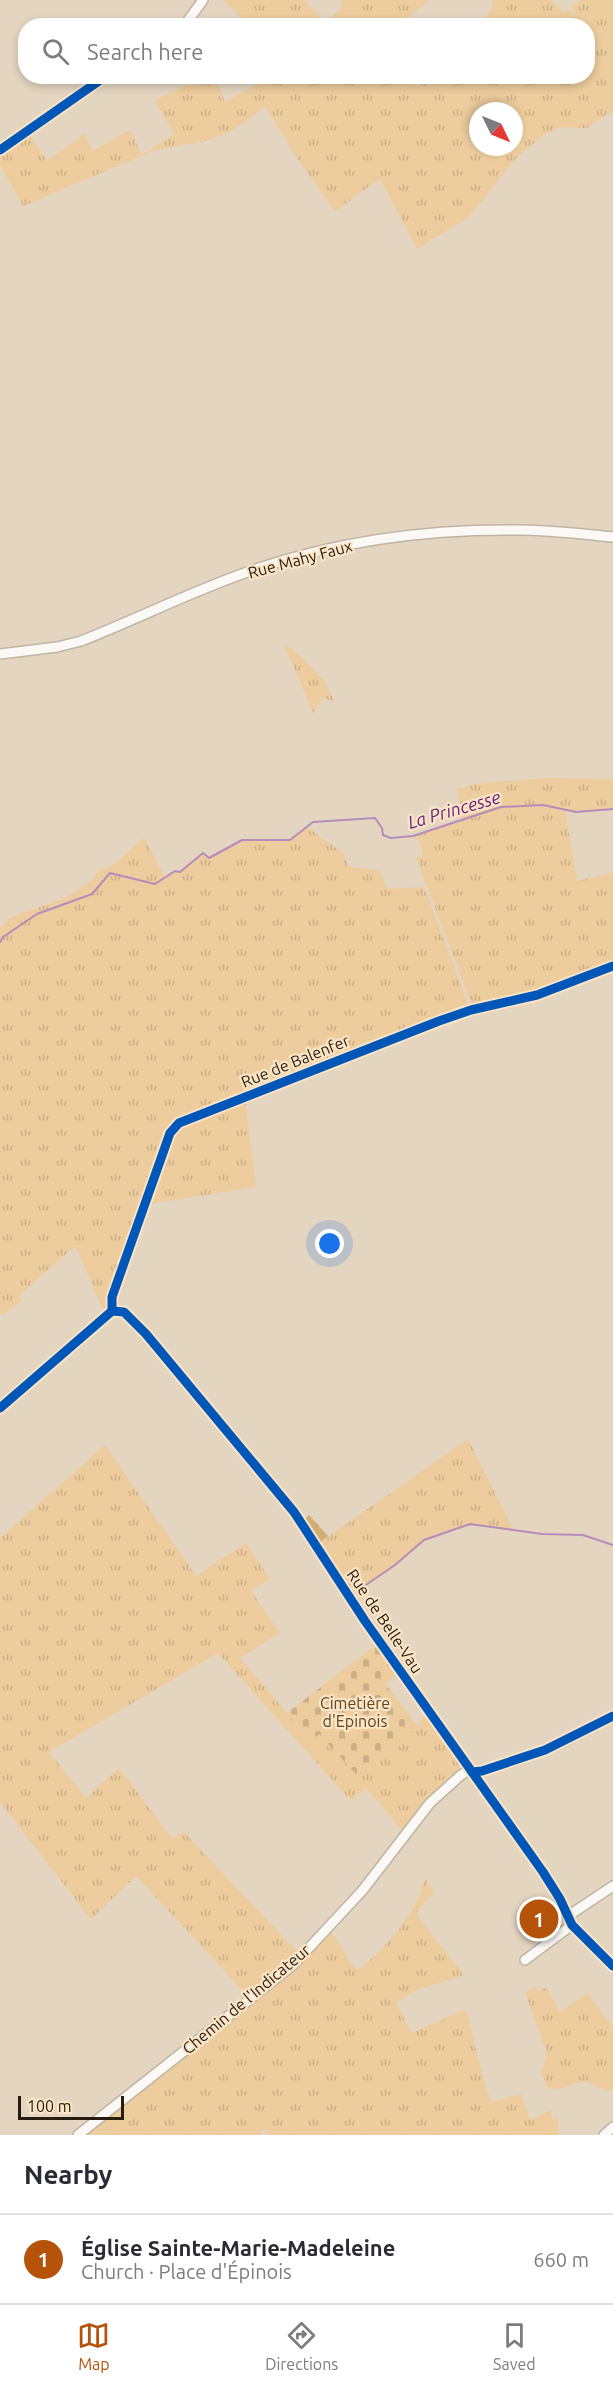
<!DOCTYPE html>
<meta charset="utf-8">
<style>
:root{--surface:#fff;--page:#f7f7f7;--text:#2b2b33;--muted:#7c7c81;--line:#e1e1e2;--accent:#b45309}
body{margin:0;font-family:Ubuntu,sans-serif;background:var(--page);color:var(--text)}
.compass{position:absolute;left:469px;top:102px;width:54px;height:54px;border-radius:50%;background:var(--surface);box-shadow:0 3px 9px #0003;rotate:133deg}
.scale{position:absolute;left:18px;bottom:15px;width:106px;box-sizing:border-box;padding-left:6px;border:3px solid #271d0f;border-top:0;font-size:16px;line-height:21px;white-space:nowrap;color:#271d0f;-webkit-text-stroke:4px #fce5c6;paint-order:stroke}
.you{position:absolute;left:330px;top:1244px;width:21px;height:21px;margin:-15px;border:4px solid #fff;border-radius:50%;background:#1a73e8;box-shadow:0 0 0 9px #1a73e833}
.badge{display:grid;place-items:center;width:39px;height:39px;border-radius:50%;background:var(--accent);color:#fff;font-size:20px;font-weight:700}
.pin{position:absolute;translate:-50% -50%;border:3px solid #fff;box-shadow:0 2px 6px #0006}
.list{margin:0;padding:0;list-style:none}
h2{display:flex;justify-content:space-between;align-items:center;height:78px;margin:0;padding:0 24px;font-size:26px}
h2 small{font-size:20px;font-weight:400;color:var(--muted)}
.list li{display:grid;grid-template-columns:39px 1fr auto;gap:18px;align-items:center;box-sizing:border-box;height:90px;padding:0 24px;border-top:2px solid var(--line)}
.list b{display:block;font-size:22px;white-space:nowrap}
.list p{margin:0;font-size:20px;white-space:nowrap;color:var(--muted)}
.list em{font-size:20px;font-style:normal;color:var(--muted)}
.icon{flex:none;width:33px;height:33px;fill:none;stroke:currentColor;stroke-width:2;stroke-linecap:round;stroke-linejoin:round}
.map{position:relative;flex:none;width:613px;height:2135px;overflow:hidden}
.search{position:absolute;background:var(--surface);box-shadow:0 3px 9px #0003;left:18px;right:18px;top:18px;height:66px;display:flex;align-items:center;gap:15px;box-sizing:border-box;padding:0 21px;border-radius:24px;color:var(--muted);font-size:22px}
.sheet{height:168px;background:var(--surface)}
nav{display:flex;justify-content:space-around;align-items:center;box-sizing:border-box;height:84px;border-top:2px solid var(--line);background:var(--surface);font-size:16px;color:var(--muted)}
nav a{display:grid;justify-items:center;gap:3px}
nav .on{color:var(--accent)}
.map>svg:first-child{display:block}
</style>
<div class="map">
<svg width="613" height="2135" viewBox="0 0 613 2135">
<defs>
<pattern id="grass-tufts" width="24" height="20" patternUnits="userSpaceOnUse" patternTransform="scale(1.5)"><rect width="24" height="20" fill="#edcc9d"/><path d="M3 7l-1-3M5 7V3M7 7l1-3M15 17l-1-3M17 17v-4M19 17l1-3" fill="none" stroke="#cbaf86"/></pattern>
<pattern id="forest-firs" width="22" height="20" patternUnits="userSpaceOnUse" patternTransform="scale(1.5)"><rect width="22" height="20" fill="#d3ae73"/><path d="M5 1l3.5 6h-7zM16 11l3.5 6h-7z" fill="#b59562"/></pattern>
<pattern id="cemetery-stones" width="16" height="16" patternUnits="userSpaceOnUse" patternTransform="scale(1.5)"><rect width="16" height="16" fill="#edcc9d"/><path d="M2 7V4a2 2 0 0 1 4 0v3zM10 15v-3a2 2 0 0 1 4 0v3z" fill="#cbaf86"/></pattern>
</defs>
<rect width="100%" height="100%" fill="#e4d5c0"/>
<g fill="url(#grass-tufts)" fill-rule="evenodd">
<polygon points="223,0 305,0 325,23 342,8 341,0 429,0 398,25 257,26 251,19 247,23"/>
<path d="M 492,0 L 551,0 L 563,12 L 568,9 L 573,14 L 575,12 L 571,7 L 580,0 L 613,0 L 613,111 L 587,128 L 561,127 L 545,134 L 515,159 L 468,218 L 417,249 L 380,179 L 335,211 L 298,159 L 265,106 L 243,124 L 225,134 L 204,141 L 153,151 L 23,206 L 0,165 L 0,153 L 28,133 L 47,161 L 84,134 L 93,151 L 130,130 L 142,155 L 174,134 L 155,100 L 187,85 L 218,84 L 225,102 L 270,77 L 408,77 L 417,87 L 433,77 L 588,76 L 588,26 L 481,25 L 493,7 ZM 478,111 L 514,111 L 514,147 L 478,147 Z"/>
<path d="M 284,643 C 306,660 323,675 334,701 L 323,698 L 313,713 Z"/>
<path d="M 547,778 L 613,779 L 613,809 L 576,812 L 565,810 L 577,881 L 613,873 L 613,964 L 535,994 L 472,1005 L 416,857 L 422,857 C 424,849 420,840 413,836 L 463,819 L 457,789 L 480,783 Z"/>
<polygon points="307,827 343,853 348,866 380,871 387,889 424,887 468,1004 467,1008 172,1122 169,1127 146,1200 105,1309 103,1309 75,1246 19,1296 22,1301 2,1315 0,1312 0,928 11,917 66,898 91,881 99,870 112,866 144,838 165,877 175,871 180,872 203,853 209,858 242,840 290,840"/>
<polygon points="245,1099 256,1187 149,1204 169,1141 183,1124"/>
<polygon points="468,1439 513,1529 470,1525 435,1535 424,1540 395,1565 351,1594 319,1543"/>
<polygon points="105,1445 196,1576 246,1543 270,1579 251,1591 280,1633 240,1658 310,1740 319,1734 419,1727 420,1719 424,1717 428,1718 461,1765 457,1773 404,1832 366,1788 351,1801 218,1653 49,1752 86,1798 119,1768 172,1838 184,1832 300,1955 249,1997 136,1876 91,1919 0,1802 0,1538"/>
<path d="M 425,1879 L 434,1891 L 416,1914 L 464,1975 L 417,1990 L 396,2003 L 411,2033 L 466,2009 L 485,2086 L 492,2102 L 521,2094 L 530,2120 L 551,2110 L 552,2119 L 558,2118 L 558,2135 L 271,2135 L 264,2129 L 260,2135 L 82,2135 L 330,1929 L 355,1969 L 359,1970 C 388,1944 415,1917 425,1879 Z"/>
<polygon points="535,1987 539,1992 546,1987 560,2012 587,1993 613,2027 613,2089 607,2091 584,2081 557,2090 547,2087 542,2072 547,2053 525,1992"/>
</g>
<polygon fill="url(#forest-firs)" points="309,1515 328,1536 319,1543 304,1520"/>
<polygon fill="url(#cemetery-stones)" points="375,1646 396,1675 385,1684 419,1727 356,1774 319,1734 311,1741 287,1713"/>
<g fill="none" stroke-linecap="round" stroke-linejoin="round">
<g stroke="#b68cba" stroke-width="2">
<polyline points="0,942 3,937 37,914 92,894 110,873 155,884 175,871 180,872 203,853 209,858 242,840 290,840 313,822 375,818 382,828 383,835 391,838 413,836 501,807 543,805 576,812 613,809"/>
<polyline points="360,1589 395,1565 424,1540 470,1524 542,1534 583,1535 613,1545"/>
</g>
<defs>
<g id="minor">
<polyline points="184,26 203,0"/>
<polyline points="0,150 106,76"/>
<path d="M 0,654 L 57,647 L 81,641 C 142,617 200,587 262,567 C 344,540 432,529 518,530 C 550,530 581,534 613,537"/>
<polyline points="112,1311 124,1312 146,1334 294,1512 365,1621 543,1872 560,1899 572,1925 613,1966"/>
<polyline points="112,1311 112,1297 170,1133 179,1123 439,1021 471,1010 537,995 613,966"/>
<polyline points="0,1408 112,1311"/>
<polyline points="568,1916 613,1886"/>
<polyline points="525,1960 572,1925"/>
<polyline points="78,2135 293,1965 362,1891 430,1803 461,1775 466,1772 482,1771 524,1758 563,1742 613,1716"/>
<polyline points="604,2135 613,2127"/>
</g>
</defs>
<use href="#minor" stroke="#c0b4a3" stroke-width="12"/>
<use href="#minor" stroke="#fbf9f6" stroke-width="9"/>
<defs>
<g id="cycleway">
<polyline points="0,150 106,76"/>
<polyline points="112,1311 124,1312 146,1334 294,1512 365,1621 543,1872 560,1899 572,1925 613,1966"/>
<polyline points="112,1311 112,1297 170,1133 179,1123 439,1021 471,1010 537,995 613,966"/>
<polyline points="0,1408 112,1311"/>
<polyline points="472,1772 482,1771 545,1750 613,1716"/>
</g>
</defs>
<use href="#cycleway" stroke="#fce5c6" stroke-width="13"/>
<use href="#cycleway" stroke="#0057b8" stroke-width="9"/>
</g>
<g text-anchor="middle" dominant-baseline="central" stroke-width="4.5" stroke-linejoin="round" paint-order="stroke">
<g font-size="16" fill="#271d0f" stroke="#fce5c6">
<text transform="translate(300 559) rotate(-15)">Rue Mahy Faux</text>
<text transform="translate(295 1061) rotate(-22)">Rue de Balenfer</text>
<text transform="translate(385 1621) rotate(56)">Rue de Belle-Vau</text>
<text transform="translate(246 1999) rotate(-40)">Chemin de l'Indicateur</text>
</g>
<g font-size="16" fill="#5c4520" stroke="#fce5c6">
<text x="355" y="1703">Cimetière<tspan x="355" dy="18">d'Epinois</tspan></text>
</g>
<g font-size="18" font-style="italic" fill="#621d79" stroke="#fce5c6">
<text transform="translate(454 809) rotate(-16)">La Princesse</text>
</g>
</g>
</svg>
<svg class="compass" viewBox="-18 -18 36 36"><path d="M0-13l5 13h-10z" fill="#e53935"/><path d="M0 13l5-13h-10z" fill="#7c7c81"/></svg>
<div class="scale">100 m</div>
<div class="you"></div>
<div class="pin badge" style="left:539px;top:1919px">1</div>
<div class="search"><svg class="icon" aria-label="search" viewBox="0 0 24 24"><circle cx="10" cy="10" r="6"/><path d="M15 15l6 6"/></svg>Search here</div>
</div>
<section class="sheet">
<h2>Nearby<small></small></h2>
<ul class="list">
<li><span class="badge">1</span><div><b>Église Sainte-Marie-Madeleine</b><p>Church · Place d'Épinois</p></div><em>660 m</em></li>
</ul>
</section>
<nav>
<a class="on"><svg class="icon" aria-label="map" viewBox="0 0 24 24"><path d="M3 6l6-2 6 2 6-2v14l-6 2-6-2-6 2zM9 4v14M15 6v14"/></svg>Map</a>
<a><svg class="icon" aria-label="directions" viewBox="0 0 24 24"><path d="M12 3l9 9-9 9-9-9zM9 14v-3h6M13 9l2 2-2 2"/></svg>Directions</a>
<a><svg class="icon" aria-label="saved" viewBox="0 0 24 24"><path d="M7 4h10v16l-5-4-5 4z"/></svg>Saved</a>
</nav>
